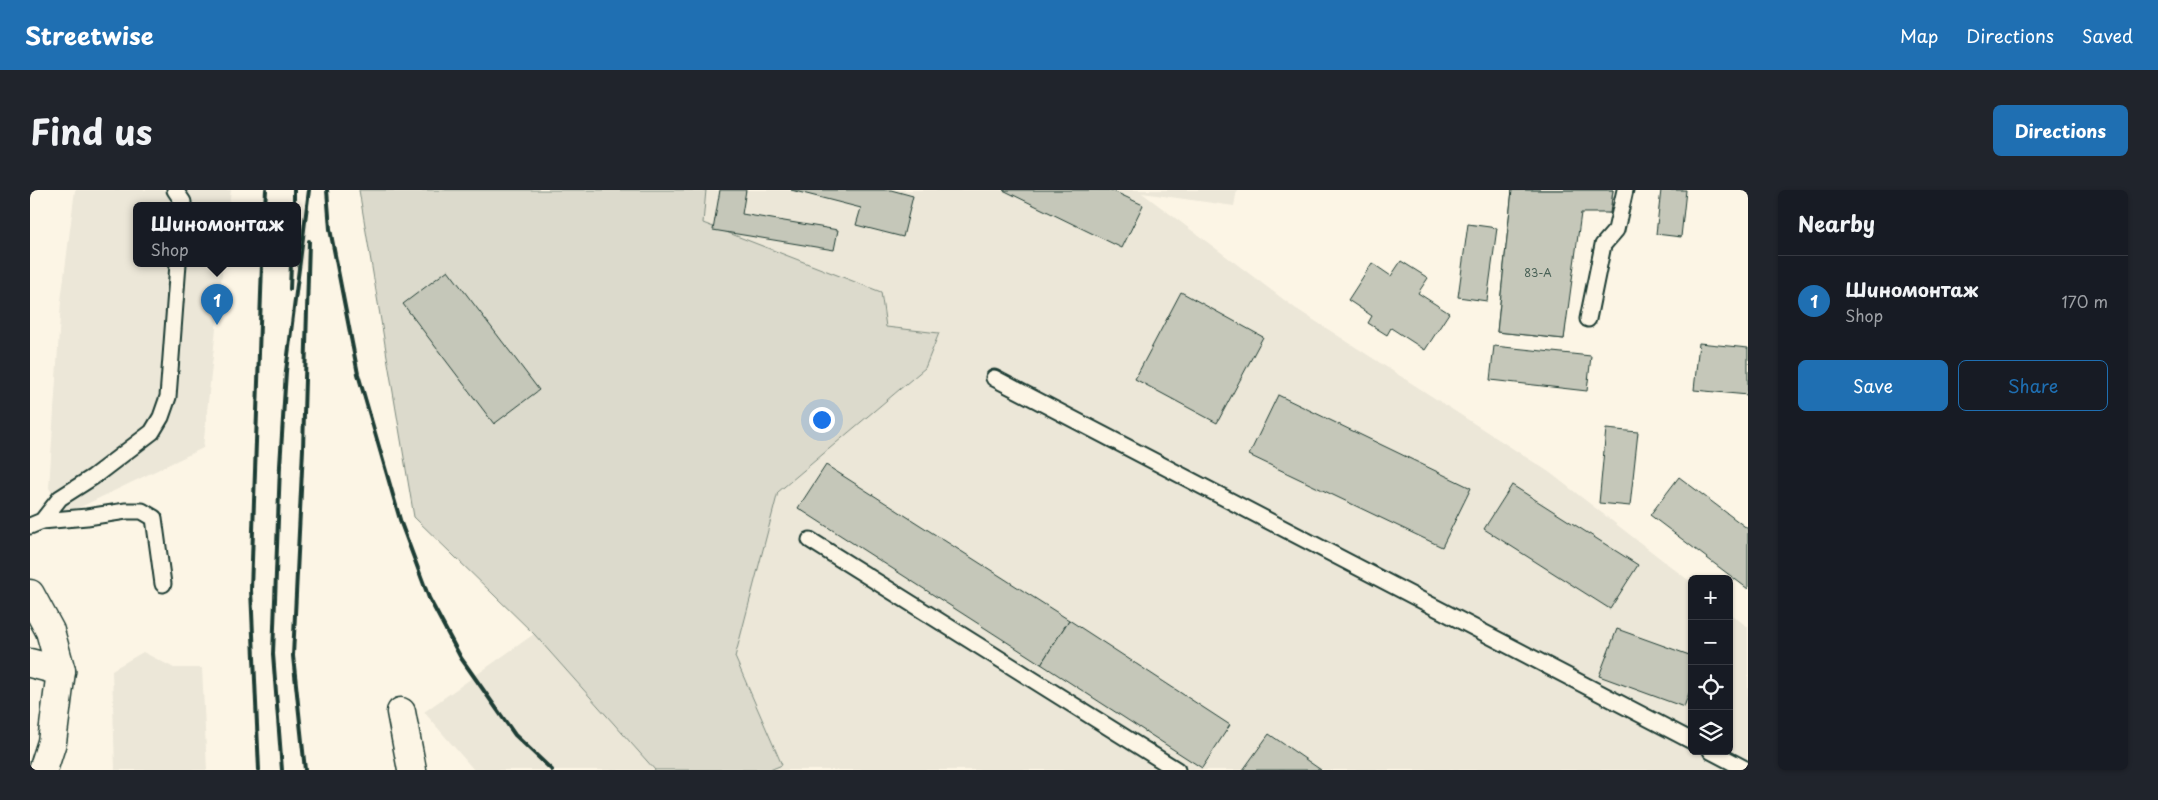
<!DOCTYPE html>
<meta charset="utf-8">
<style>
:root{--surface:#171b24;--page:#20242c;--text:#f1f3f6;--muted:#9ea1a6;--line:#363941;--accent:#1f6fb2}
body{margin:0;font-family:"Playpen Sans",sans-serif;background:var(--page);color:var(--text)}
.controls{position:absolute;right:15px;bottom:15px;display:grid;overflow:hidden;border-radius:8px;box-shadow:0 1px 4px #0004}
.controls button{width:45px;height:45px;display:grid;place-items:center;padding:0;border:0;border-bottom:1px solid var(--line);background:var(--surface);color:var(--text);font:25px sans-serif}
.you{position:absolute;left:791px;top:229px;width:18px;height:18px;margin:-12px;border:4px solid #fff;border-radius:50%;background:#1a73e8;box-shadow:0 0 0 8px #1a73e833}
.badge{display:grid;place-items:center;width:32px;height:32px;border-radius:50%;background:var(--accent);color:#fff;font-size:16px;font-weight:700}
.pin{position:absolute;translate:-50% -41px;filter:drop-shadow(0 1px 2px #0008)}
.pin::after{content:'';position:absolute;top:26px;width:18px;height:15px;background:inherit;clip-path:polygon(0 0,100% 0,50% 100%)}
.popup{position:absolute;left:103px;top:12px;width:168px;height:65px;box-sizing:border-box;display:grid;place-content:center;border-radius:8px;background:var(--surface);filter:drop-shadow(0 1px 4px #0005);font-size:16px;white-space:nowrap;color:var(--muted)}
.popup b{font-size:19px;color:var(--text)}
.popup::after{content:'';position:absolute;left:50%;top:100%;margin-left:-10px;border:10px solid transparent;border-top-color:var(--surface)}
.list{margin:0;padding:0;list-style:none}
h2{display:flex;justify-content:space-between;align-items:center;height:65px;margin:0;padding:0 20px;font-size:21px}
h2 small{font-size:16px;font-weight:400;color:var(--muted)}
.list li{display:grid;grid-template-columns:32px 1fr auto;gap:15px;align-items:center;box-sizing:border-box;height:90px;padding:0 20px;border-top:1px solid var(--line)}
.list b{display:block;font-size:19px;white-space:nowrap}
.list p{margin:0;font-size:16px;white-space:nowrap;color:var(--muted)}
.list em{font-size:16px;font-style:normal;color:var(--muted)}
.actions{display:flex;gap:10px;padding:15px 20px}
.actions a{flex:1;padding:11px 0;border:1px solid var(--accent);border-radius:8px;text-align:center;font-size:18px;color:var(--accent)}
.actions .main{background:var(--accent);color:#fff}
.icon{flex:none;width:28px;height:28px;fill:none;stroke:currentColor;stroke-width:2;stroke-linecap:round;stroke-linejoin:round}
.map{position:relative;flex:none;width:1718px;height:580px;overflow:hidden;border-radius:8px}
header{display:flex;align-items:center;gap:30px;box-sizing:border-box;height:70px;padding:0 25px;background:var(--accent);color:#fff}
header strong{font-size:24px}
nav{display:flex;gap:28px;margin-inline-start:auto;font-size:18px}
.intro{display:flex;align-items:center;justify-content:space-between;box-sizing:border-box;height:120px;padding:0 30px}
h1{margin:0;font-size:35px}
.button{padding:12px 22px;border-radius:8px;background:var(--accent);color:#fff;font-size:18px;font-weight:700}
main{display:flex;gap:30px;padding:0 30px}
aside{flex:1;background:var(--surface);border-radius:8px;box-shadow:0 1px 4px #0004}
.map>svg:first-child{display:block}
</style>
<header>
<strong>Streetwise</strong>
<nav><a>Map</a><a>Directions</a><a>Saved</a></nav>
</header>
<div class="intro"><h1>Find us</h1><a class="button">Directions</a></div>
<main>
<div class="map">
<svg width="1718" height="580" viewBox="0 0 1718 580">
<rect width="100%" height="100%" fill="#fcf5e5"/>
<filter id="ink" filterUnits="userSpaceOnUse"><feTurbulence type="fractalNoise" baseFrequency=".02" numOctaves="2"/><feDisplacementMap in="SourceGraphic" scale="10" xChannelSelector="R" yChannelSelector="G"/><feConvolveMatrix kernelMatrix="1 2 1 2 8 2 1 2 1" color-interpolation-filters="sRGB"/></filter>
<g filter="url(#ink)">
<g fill="#ece7d8">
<polygon points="45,0 201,0 199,16 107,16 107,74 193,74 173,258 34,325 19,298 31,111"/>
<polygon points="676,0 1207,0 1204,16 1112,3 1265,118 1519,282 1662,393 1662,561 1699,561 1699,423 1718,437 1718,580 740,580 752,574 705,467 748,302 895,178 909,144 856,137 673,33"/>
<polygon points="504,444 625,580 444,580 394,522"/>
<polygon points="113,462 144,478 172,478 177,580 85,580 82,480"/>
</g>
<polygon fill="#dcdacc" stroke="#7e8c80" points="329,0 676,0 673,33 851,102 856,137 909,143 895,178 748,302 705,467 752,575 740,580 625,580 504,444 384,327"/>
<g fill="#c5c7b9" stroke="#1f3d34">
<polygon points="690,0 716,0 712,24 808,40 804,60 683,40"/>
<polygon points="761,0 861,0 883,6 873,47 826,35 831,18"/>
<polygon points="973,0 1081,0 1113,15 1092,58"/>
<polygon points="1482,0 1583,0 1580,23 1548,19 1534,149 1467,142"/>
<polygon points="1482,0 1583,0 1580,23 1551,23 1534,149 1467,142"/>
<polygon points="1631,0 1656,0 1651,47 1626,44"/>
<polygon points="1438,34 1467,38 1457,111 1428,107"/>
<polygon points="1371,71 1398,88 1388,103 1419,123 1395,160 1361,138 1357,145 1338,133 1342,126 1318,110 1342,73 1361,86"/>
<polygon points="418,80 509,200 464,234 373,114"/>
<polygon points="1151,102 1233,147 1187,233 1105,189"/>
<polygon points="1669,153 1718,158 1718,205 1664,200"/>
<polygon points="1464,156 1561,166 1557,201 1460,190"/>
<polygon points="1248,205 1441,298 1412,357 1219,265"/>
<polygon points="1576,239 1608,242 1600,316 1569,313"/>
<polygon points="796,275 1039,430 1011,474 768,318"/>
<polygon points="1649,287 1718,339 1718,399 1620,325"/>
<polygon points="1482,295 1608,375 1580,419 1454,339"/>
<polygon points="1039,430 1200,535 1172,578 1011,474"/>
<polygon points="1587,439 1662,466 1662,495 1654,517 1569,486"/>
<polygon points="1239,544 1291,580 1213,580"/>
</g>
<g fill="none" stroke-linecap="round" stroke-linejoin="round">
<defs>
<g id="service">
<polyline points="145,0 153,12 153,16"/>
<polyline points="1558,129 1573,55 1586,40 1595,0"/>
<polyline points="964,188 1662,551"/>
<polyline points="12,331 57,327 96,321 112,321 124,328 133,394"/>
<polyline points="0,336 12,331 30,308 63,287 122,242 131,227 138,207 148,74"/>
<polyline points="780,350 1147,580"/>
<polyline points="1681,561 1717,580"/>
</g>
<g id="minor">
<polyline points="0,404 20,441 31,481 22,552 13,580"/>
<polyline points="0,473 31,481"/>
<polyline points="371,522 382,580"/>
</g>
</defs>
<use href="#service" stroke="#1f3d34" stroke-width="19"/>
<use href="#minor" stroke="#1f3d34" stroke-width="31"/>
<use href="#service" stroke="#fcf5e5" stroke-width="15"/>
<use href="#minor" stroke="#fcf5e5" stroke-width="28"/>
<g stroke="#1f3d34" stroke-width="4">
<polyline points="297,0 300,39 328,184 371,333 399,408 431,468 485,545 522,580"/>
<polyline points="235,16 236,0"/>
<polyline points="264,16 264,0"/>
<polyline points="260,99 261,74"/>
<polyline points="229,580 221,400 232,74"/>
<polyline points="252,580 243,464 250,276 256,181 279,0"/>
<polyline points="275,580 263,466 273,259 279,51"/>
</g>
</g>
</g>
<g text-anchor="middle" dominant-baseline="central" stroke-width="4.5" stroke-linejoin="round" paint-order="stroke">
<g font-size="11" fill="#486055">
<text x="1508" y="82">83-А</text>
</g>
</g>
</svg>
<div class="controls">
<button>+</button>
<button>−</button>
<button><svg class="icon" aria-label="locate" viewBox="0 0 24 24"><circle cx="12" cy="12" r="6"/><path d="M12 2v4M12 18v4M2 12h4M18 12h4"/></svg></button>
<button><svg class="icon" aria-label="layers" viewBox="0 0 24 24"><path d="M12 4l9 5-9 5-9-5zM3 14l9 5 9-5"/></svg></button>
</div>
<div class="you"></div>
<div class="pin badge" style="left:187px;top:135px">1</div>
<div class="popup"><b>Шиномонтаж</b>Shop</div>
</div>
<aside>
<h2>Nearby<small></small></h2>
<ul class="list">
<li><span class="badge">1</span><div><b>Шиномонтаж</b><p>Shop</p></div><em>170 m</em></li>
</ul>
<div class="actions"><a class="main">Save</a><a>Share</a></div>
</aside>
</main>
